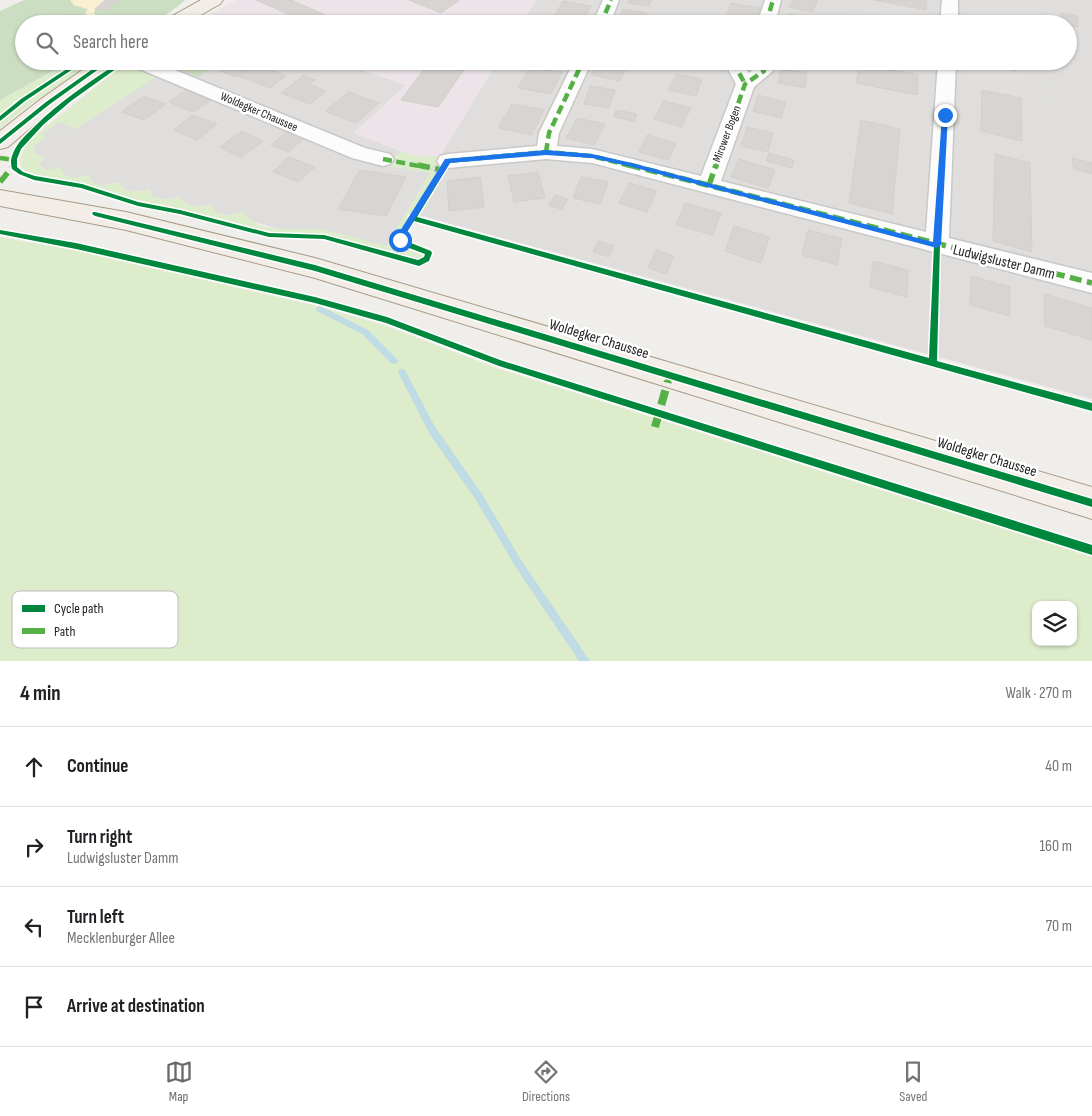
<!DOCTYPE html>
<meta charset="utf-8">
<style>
:root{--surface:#fff;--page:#f2f2f2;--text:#202124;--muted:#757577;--line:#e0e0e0;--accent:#6a6968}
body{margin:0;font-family:"Sofia Sans Condensed",sans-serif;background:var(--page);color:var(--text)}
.controls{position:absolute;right:15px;bottom:15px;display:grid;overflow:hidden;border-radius:10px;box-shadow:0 1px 4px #0004}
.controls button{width:45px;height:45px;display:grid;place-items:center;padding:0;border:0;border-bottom:1px solid var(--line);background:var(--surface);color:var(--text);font:25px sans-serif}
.stop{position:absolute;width:15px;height:15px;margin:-11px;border:4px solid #1a73e8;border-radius:50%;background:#fff}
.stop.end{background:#1a73e8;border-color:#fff;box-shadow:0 1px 5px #0008}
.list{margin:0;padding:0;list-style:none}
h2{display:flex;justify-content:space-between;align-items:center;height:65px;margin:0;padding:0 20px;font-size:21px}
h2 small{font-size:16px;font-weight:400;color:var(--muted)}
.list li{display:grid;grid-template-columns:32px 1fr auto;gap:15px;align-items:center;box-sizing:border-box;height:80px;padding:0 20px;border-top:1px solid var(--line)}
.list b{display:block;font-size:19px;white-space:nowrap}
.list p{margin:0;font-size:16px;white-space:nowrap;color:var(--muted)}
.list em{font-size:16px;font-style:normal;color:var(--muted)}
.icon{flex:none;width:28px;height:28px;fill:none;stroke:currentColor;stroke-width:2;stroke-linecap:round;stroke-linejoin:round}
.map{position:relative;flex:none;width:1092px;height:661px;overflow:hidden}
.search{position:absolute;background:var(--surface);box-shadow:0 1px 4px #0004;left:15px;right:15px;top:15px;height:55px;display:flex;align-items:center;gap:12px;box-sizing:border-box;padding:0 18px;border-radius:28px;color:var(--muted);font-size:19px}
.sheet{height:385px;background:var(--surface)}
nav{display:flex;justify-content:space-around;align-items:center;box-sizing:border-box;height:70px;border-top:1px solid var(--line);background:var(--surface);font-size:14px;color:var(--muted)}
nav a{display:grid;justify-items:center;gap:2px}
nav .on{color:var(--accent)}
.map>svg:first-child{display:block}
</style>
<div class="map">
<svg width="1092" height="661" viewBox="0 0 1092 661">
<rect width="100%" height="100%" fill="#f0eeeb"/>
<polygon fill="#dfdedc" points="536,0 1092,0 1092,399 407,212 386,246 323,230 278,229 248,220 243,212 227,216 216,213 211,205 198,207 185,204 179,197 164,200 152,196 149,189 134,192 123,189 119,182 102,186 93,183 88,175 73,178 47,170 39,165 44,156 33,154 34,146 43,133 52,125 65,120 135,61 335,61 406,85 354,133 414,156 440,156 498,61 1068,61 1068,24 521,24"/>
<g fill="#ede4e9">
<polygon points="237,0 536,0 521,24 233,24 210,14"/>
<polygon points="335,61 498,61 440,156 414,156 353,133 406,85"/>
</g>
<g fill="#ddeccb" fill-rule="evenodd">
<polygon points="81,61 48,82 0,117 0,100 70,62"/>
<polygon points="85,61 96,61 31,104 0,128 0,121 25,101"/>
<path d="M 123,65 L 156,77 L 76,129 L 60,122 L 43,133 L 46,139 L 34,146 L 33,153 L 44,156 L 39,165 L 47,170 L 60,167 L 65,175 L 73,178 L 88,175 L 93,183 L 102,186 L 119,182 L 123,189 L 134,192 L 150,189 L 152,196 L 164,200 L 179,197 C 188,208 197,207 211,205 L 216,213 L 227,216 L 243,212 C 260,237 300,226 324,230 C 345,234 365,241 386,246 L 430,173 L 387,166 L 389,160 L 432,170 L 435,175 L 393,242 L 395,245 L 424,254 L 425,259 L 420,260 L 326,235 L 272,232 L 182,209 L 141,201 L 83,183 L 36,176 L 25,171 L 20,164 C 21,153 25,146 32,138 Z"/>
<polygon points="404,152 414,156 440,156 433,168 389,158"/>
<path d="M 0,237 L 73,250 L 313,305 L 384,325 L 496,368 L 1092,557 L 1092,661 L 0,661 ZM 1036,605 L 1073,605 L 1073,642 L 1036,642 Z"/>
</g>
<g fill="#cbdec1">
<polygon points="24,0 70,0 74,5 88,9 91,19 65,24 24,24 24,61 71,61 0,100 0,11"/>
<path d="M 117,0 L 185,0 C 177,8 162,18 151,21 C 141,24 102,21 94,14 L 95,9 L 109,10 Z"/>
<polygon points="159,61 222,61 198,77"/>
</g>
<polygon fill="#f8f0d0" points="70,0 105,0 95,9 94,14 104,20 91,19 85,14 88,9 74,5"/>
<g fill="#e0dfde">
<polygon points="851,0 874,0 926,10 926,23 849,8"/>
<polygon points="971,0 990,0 990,2 1016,7 1017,4 1039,8 1040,24 1021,24 971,15"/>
<polygon points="967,61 1046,76 1049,104 967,86"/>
<polygon points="832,78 924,97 922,114 829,94"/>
</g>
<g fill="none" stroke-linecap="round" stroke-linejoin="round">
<g fill="#bfdbe3" fill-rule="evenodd">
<polygon points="320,306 368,330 397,359 398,361 397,363 394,364 391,363 362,334 317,311 316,309 317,307"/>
<polygon points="402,369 405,370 435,427 482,494 521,560 590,661 579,661 515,566 476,500 429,433 398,372 399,370"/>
</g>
</g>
<g fill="#d7d4d2" stroke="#d3d0cc">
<polygon points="105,0 119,0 109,10 95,9"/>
<polygon points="256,0 291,0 337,20 331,24 310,24"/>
<polygon points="409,0 460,0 441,13"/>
<polygon points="630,0 652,0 649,6 628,3"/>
<polygon points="793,0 812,0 817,1 813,12 789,7"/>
<polygon points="874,0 927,0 926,10"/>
<polygon points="563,1 591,6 582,22 554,17"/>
<polygon points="731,3 760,8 755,24 725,18"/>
<polygon points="623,9 647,13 642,24 616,21"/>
<polygon points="1061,13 1077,16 1078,27 1061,24"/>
<polygon points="788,14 809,18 807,24 785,24"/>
<polygon points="981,17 1016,24 981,24"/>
<polygon points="259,61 281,64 272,70 286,76 270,88 239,76"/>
<polygon points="430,61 470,61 438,107 401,100"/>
<polygon points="598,61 627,66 620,81 591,75"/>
<polygon points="686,61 718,61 714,68"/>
<polygon points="800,61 818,61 822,62 820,68"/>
<polygon points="980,61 1017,61 1017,71 980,63"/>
<polygon points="233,62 249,68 236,77 220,71"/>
<polygon points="860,63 918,75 917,95 856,83"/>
<polygon points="530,67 562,72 551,94 518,88"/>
<polygon points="781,68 807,73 805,88 778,83"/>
<polygon points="676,74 702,79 696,96 668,90"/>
<polygon points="304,75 315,80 309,84 326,91 310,104 281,93"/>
<polygon points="590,86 615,90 609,108 584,104"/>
<polygon points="186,90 211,100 193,112 169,102"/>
<polygon points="982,90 1021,98 1022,141 981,131"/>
<polygon points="349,92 379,103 356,123 325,111"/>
<polygon points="758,95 786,102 781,118 753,111"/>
<polygon points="144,96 166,104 144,120 121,112"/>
<polygon points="664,101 691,108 681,127 654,119"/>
<polygon points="512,104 544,110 532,135 498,128"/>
<polygon points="616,110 637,114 634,121 614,117"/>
<polygon points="193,115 217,124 197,140 173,130"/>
<polygon points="577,118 605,124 594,145 566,138"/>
<polygon points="861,120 900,129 892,214 849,203"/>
<polygon points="747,127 773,133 768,152 741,146"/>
<polygon points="242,131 263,141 241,158 220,147"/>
<polygon points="288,131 305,138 288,152 271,145"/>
<polygon points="647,135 676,143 668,160 639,152"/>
<polygon points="769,153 794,160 792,168 766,161"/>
<polygon points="995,154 1030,163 1032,252 993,241"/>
<polygon points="289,157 315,167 298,182 273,172"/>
<polygon points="1072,158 1092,163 1092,174 1074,169"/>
<polygon points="739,159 775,170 768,188 731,177"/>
<polygon points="360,170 406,177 386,216 338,209"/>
<polygon points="538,172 545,198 514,202 508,176"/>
<polygon points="480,177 484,207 449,211 447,181"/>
<polygon points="581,177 608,182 600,204 573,198"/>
<polygon points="629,183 657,191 647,212 619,203"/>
<polygon points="555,195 568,199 562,209 549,206"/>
<polygon points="685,203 721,213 713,235 676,225"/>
<polygon points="734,226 769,237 761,263 725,251"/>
<polygon points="808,230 842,239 837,265 802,255"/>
<polygon points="598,241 614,246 609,257 593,252"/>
<polygon points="656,250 674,256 666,274 648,268"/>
<polygon points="873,261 908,270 907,297 870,287"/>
<polygon points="971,276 1010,287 1010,316 970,305"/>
<polygon points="1044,294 1092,308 1092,340 1045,326"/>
</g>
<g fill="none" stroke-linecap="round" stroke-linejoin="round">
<defs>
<g id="minor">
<polygon points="603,0 619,0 611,21 609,24 590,24 595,18"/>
<polygon points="765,0 781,0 775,24 757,24"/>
<polygon points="942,0 958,0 958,24 940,24"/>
<polygon points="70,16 135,19 141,20 143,24 63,24 61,21 64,17"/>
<polygon points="127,61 153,61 365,148 390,154 394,159 390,164 383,166 352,158 130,65"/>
<polygon points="574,61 592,61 559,133 557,146 592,149 701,176 736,84 728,69 731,61 749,61 746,69 749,73 754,69 752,61 770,61 773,71 754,87 721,181 926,232 938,61 956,61 949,238 1092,273 1092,293 592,163 546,159 448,168 440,166 437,161 440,156 448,154 537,146 539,133"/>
</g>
<g id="major">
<polygon points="201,0 223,0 220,4 185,24 162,24 165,20"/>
<polygon points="95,61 117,61 55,107 8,147 0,149 0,131 41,99"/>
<polygon points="0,190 126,212 315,258 1092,487 1092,519 315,278 126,230 0,206"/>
</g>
</defs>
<use href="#minor" stroke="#c9c8c7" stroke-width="3"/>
<use href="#major" stroke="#a79c86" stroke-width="2"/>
<use href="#minor" fill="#fdfcfc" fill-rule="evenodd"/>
<use href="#major" fill="#f3ede7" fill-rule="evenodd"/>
<g stroke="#55b145" stroke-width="4.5" stroke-dasharray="9 4.5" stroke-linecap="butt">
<polyline points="598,24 602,21 611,0"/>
<polyline points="766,24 773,0"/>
<polyline points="740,61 737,69 745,84"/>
<polyline points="546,152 549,133 583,61"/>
<polyline points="0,158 14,160 14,167"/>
<polyline points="383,159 424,167"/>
<polyline points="448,161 546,152 592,156 634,167"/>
<polyline points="716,167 745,84 764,71 761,61"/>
</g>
<g stroke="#55b145" stroke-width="5.5" stroke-dasharray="12 5.5" stroke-linecap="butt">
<polyline points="418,165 442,170"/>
<polyline points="629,165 1092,283"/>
<polyline points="0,182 14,165"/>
<polyline points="709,185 716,165"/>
<polyline points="668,382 670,375"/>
</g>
<polyline stroke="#55b145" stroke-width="8" stroke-dasharray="15 8" stroke-linecap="butt" points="655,427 668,381"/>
<defs>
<g id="cycleway">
<polygon points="79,61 85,61 25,101 0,121 0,116 21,99"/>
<polygon points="104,61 110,61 50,104 0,144 0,139 46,102"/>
<path d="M 121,61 L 127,61 L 71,101 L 43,125 L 21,149 L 17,159 L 17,167 L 23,172 L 35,176 L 82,184 L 138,202 L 180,210 L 269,233 L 324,235 L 418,260 L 424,257 L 425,254 L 401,245 L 398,237 L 409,219 L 409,216 L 411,216 L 446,160 L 448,159 L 451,161 L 417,217 L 929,358 L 934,245 L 937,242 L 940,245 L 937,361 L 1092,403 L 1092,411 L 414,221 L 404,237 L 406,241 L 431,251 L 432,253 L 429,261 L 419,266 L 324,239 L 269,237 L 180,214 L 138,206 L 81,188 L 34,180 L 19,174 L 12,169 C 10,163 11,157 14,151 C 18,142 27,134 34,127 C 60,101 91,81 121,61 Z"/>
<polygon points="93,212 95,212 315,265 1092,499 1092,507 315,271 95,216 92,214"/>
<polygon points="0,230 76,243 315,297 387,317 500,360 1092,545 1092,555 499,366 386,323 315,303 76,249 0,234"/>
</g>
</defs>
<use href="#cycleway" stroke="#fff" stroke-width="3"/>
<use href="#cycleway" fill="#00873e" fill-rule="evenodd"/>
</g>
<polygon fill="#1a73e8" points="945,113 948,115 941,245 937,248 632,167 592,158 546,155 450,163 406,233 403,242 397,240 400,231 445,159 546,150 592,154 632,163 933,242 942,115"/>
<g text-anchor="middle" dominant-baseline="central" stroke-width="5" stroke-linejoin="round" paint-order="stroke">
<g font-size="12" fill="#222" stroke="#fff">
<text transform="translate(259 112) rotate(23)">Woldegker Chaussee</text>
<text transform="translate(727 134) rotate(-69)">Mirower Bogen</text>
</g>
<g font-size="15" fill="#222" stroke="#fff">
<text transform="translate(1004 262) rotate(14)">Ludwigsluster Damm</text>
<text transform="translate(599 339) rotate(17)">Woldegker Chaussee</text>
<text transform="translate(987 457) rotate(17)">Woldegker Chaussee</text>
</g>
</g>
<rect x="12" y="591" width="166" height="57" rx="8" fill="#fff" stroke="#bdbdbd" stroke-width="1"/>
<rect x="22" y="605" width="23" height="7" fill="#00873e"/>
<rect x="22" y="628" width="23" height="6" fill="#55b145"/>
<g font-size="14" fill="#222">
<text x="54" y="613">Cycle path</text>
<text x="54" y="636">Path</text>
</g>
</svg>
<div class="controls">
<button><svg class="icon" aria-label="layers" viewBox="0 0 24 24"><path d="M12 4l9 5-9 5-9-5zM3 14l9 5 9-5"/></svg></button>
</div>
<div class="stop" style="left:400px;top:240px"></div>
<div class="stop end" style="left:945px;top:115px"></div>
<div class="search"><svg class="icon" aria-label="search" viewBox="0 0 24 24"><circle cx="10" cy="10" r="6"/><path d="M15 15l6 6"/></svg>Search here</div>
</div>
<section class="sheet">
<h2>4 min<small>Walk · 270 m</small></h2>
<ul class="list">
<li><svg class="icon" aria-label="ahead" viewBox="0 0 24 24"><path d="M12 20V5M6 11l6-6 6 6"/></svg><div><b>Continue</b></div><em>40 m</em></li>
<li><svg class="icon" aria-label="right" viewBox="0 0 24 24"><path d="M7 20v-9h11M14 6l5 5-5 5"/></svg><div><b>Turn right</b><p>Ludwigsluster Damm</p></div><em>160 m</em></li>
<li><svg class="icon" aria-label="left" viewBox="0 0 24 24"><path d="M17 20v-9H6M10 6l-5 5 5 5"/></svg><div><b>Turn left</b><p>Mecklenburger Allee</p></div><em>70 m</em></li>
<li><svg class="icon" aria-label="arrive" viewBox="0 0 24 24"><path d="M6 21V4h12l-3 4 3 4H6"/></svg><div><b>Arrive at destination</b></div></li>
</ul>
</section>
<nav>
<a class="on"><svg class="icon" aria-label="map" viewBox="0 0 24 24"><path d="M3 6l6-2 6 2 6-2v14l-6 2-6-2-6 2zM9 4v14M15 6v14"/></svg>Map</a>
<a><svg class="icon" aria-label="directions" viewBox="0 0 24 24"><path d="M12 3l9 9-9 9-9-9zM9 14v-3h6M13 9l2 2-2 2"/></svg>Directions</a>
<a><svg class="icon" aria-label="saved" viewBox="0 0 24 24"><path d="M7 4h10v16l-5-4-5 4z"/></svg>Saved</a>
</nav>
